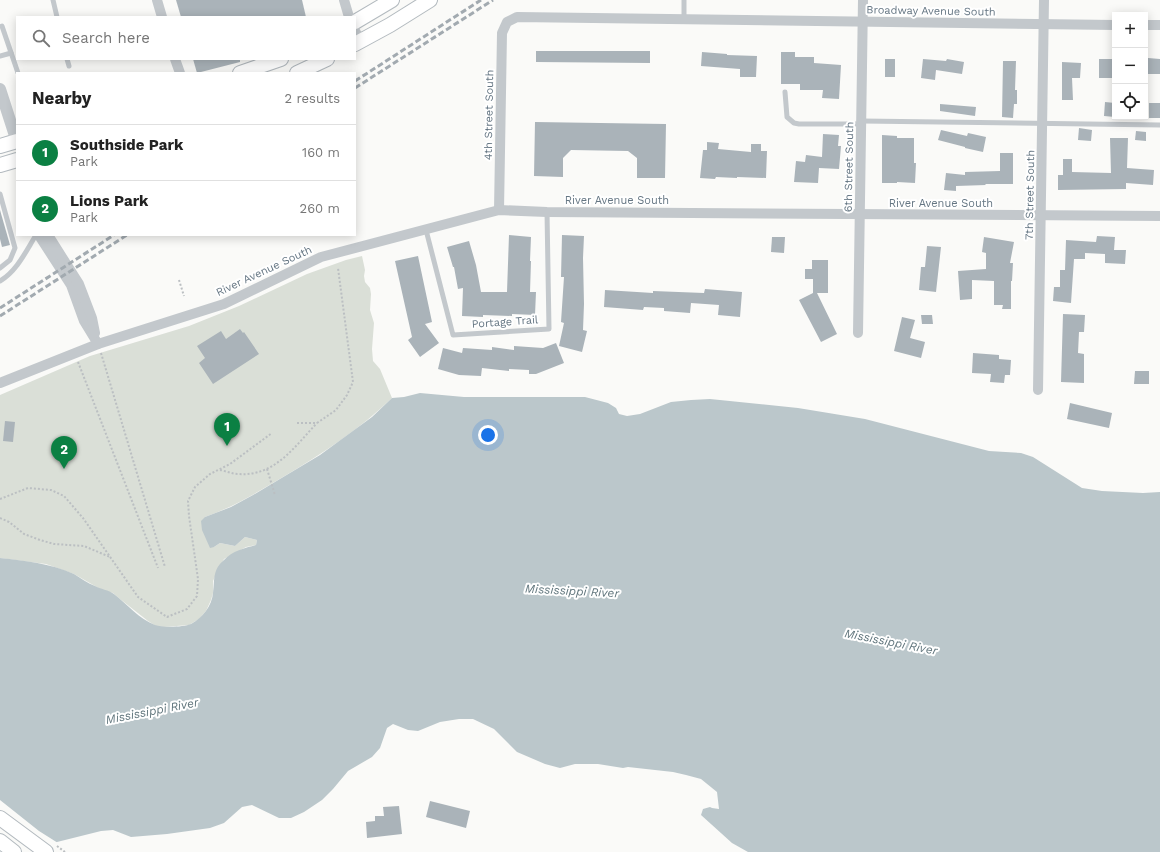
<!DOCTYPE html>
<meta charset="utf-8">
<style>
:root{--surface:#fff;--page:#f2f2f2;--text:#222;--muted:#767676;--line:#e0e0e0;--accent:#0b8043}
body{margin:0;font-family:"Work Sans",sans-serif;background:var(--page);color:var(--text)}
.controls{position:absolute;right:12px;top:12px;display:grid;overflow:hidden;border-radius:0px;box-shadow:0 2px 10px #0003}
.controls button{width:36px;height:36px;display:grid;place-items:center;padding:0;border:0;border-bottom:1px solid var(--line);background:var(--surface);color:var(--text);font:20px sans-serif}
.you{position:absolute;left:488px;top:435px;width:14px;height:14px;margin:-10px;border:3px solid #fff;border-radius:50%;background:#1a73e8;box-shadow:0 0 0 6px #1a73e833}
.badge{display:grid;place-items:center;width:26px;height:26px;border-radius:50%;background:var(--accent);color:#fff;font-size:13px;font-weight:700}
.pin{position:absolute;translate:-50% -33px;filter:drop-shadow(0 1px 2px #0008)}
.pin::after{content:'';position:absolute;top:21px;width:14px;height:12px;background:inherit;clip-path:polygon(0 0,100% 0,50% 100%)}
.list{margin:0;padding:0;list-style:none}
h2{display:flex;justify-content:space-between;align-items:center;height:52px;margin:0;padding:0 16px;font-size:17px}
h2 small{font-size:13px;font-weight:400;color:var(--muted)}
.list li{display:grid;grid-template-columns:26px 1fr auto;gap:12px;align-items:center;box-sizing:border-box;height:56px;padding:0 16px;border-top:1px solid var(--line)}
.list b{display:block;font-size:15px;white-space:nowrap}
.list p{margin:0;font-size:13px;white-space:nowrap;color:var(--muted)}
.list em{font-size:13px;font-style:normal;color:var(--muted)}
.icon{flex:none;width:22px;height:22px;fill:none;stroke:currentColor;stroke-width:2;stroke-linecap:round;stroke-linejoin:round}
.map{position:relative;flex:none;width:1160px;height:852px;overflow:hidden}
.search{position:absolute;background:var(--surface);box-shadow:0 2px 10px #0003;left:16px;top:16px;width:340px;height:44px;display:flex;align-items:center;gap:10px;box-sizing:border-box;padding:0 14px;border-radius:0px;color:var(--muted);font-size:15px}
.panel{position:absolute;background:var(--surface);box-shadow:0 2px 10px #0003;left:16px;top:72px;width:340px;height:164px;border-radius:0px}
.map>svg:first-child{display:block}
</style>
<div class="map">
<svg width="1160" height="852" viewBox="0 0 1160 852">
<rect width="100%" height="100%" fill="#fafaf8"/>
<path fill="#dadfd7" d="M 362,256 L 365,270 L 364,276 L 365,282 L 370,288 L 371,294 L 370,310 L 374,323 L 372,349 L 373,361 L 380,369 L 392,398 C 360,429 322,454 283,477 C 258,492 233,507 205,517 L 214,547 L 220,543 L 235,546 L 245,537 L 257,540 L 256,545 L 246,547 L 224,559 L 213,581 L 213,593 L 211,600 L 206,611 L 199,619 L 189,625 L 164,627 L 156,626 L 148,621 L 120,599 L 113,593 L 102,590 L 74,574 L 46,564 L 0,558 L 0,395 L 90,356 L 189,326 L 239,306 L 307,274 L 346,260 Z"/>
<path fill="#bbc7cb" d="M 420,393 L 464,397 L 585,397 L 608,403 L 616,408 L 619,414 L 627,416 L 640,414 L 671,402 L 691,400 L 710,399 L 798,408 L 865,419 L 989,451 L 1021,453 L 1033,457 L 1082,488 L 1102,491 L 1143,493 L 1160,492 L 1160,852 L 748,852 L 732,843 L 701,815 L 703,809 L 710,807 L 712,808 L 719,809 L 717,792 L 701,779 L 686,775 L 673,772 L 628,767 L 623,768 L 598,764 L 575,764 L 560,768 L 545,764 L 517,752 L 494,729 L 473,719 L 459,719 L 440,722 L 418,731 L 408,730 L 393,724 L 387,728 L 380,748 L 372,757 L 348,771 L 333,789 L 322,800 L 304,812 L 291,818 L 279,818 L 252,805 L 242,807 L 224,823 L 210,828 L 167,834 L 131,837 L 113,830 L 101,831 L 53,843 L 0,852 L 0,558 C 26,561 49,563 74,574 C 81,578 87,583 95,586 C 100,589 109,590 114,594 C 127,604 139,619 155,625 C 163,628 184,627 191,624 C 202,618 212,606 213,593 C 215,580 212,570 224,560 C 232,551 245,548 256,545 L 257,540 L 245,537 L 235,546 L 220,543 L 214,547 L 210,548 L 202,530 L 201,521 L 205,517 L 231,507 L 253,495 L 320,455 L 372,417 L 392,398 L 404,397 Z"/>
<polygon fill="#fafaf8" points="0,800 39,831 58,843 41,852 0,852"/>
<g fill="#aab3b9">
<polygon points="176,0 302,0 306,17 181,17"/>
<polygon points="536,51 650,51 650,63 536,62"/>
<polygon points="702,52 727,54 727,55 757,56 756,77 740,77 740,69 701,66"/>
<polygon points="781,52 795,52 795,57 814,57 814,63 841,65 839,99 822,98 823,90 800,90 800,84 781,84"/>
<polygon points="1148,58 1160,59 1160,74 1147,74"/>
<polygon points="193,59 240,59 240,62 197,73"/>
<rect x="885" y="59" width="10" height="18"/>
<polygon points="923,59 946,61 947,59 964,62 962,74 936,70 935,80 921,78"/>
<rect x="1099" y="59" width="14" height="19"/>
<polygon points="1003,61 1016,61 1015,90 1017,90 1017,104 1014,104 1013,118 1002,117"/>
<polygon points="1062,62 1081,63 1080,78 1072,78 1073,100 1062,100"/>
<polygon points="1105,102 1115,103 1115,117 1104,116"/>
<rect x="1149" y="103" width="11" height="15"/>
<polygon points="940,104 976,107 975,116 940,111"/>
<polygon points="535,122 666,124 665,178 637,178 637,158 628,151 571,150 563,158 563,177 534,176"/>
<polygon points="1079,128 1092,130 1091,141 1078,140"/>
<polygon points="941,130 967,136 968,133 986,137 983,152 965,148 965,147 938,140"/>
<polygon points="1136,131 1146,132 1146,141 1135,140"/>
<polygon points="823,134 839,135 838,146 841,146 839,169 819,168 818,183 794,182 796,161 805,162 806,155 822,157"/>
<polygon points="882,135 897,136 897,138 914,138 914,163 916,163 915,183 897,182 897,183 882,183"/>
<polygon points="1110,138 1128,138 1127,168 1154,170 1153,185 1126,183 1126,189 1058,190 1058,175 1063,175 1063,159 1072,159 1072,172 1111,173"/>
<polygon points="707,142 719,143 718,149 751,152 751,144 761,144 761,151 767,151 766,178 737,177 737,178 716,177 715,179 700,178 703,150 707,150"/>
<polygon points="1000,153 1013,153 1013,184 985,184 986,185 956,186 956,191 944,190 946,173 965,175 965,172 1000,171"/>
<polygon points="0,210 10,245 2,247 0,239"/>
<polygon points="509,235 531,237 530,261 531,261 530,292 536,292 535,315 512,314 512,316 483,315 483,317 462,316 463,288 458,289 454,267 453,267 447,247 469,241 476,265 481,292 507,292"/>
<polygon points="562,235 584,236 583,258 584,304 583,330 587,331 582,352 559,346 564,323 561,322 564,277 561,277"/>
<polygon points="1097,236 1115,237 1114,250 1126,250 1125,264 1105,263 1105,254 1085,253 1085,259 1074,259 1071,303 1053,301 1054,287 1060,287 1060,270 1065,270 1066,240 1096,242"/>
<polygon points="772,237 785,237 784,253 771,252"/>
<polygon points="984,237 1014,242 1010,263 1013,263 1012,281 1011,281 1011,309 1002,309 1003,305 994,305 994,281 972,280 972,299 960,300 958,271 986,269 986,253 982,252"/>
<polygon points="927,246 941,247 936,292 919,290 921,267 925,267"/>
<polygon points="418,256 432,322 425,324 439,343 420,357 408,340 412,337 395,261"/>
<polygon points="812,260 828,260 828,293 817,293 837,334 821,342 799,300 813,293 813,279 805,279 805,269 812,269"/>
<polygon points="705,289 742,292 740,317 718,315 719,305 691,303 690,313 664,311 664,308 644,307 643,310 604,307 605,290 653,293 653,291 704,293"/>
<polygon points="1063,314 1085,315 1084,332 1079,332 1078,353 1084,354 1084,383 1061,382"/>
<polygon points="921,315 932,315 933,324 922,324"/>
<polygon points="902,317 915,320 910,338 925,342 921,358 894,351"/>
<polygon points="240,329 243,333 244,332 259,354 213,384 199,363 205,358 197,346 221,331 226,339"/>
<polygon points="556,343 564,363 536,374 529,374 529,370 509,369 509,371 482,368 481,376 459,375 438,369 443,348 462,353 463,348 492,350 492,347 514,350 514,346 543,348"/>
<polygon points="973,353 999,355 999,359 1011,360 1010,375 1005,375 1004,383 990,382 991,374 972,373"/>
<polygon points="1135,371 1149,371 1149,384 1134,384"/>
<polygon points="1070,403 1112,413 1109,428 1067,419"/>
<polygon points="5,421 15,422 13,442 3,441"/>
<polygon points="430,801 470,811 466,828 426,817"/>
<polygon points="399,806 402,834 367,838 366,822 375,821 375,816 384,816 383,807"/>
</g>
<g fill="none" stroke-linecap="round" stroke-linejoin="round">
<defs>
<g id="secondary">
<polyline points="355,22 392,0"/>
<polyline points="355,44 390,25 430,0"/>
<polyline points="240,73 281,59"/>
<polyline points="297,73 327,59"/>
<polyline points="0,146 17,141"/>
<polyline points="0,165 17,160"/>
<polyline points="0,818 46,852"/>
<polyline points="0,841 14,852"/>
</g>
</defs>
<use href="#secondary" stroke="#b3babf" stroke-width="16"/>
<g stroke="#bbbfc2" stroke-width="2" stroke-dasharray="2 2" stroke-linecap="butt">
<polyline points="179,280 184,296"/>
<polyline points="101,353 165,567"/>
<polyline points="78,362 158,568"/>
<polyline points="297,423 317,423 336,410 347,395 353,382 338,268"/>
<polyline points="267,469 275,495"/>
<path d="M 220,470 C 226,471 232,474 238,474 C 275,477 295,446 317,423"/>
<polyline points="0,499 28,488 51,490 64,496 83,518 138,597 167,617 187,609 197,596 198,579 189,516 188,501 195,487 210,474 230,464 272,433"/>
<polyline points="0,518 9,522 24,534 40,540 54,544 84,546 110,557"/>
<polyline points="57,846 65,852"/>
</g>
<g stroke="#c3c8cc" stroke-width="5">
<polyline points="53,0 57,17"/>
<polyline points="684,19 684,0"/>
<polyline points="2,26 18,73"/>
<polyline points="0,56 11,53"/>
<polyline points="67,59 69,66"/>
<polyline points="785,92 787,117 794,123 799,124 861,124"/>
<polyline points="862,121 1160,125"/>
<polyline points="0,194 15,248 10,260 0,268"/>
<polyline points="426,230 453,335 549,329 547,212"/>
<path d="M 0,281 C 17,271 26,251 36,235"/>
</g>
<g stroke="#c3c8cc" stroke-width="10">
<polyline points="157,0 162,17"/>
<polyline points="344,0 349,17"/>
<polyline points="1145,25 1160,25"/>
<polyline points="355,31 361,41"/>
<polyline points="175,59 180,73"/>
<polyline points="499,210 502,33 507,22 517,17 1115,25"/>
<polyline points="40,235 40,237 71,285 84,321 98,344"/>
<polyline points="48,235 79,284 92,318 95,333"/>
<polyline points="858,333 863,0"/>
<polyline points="0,383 98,344 224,304 321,257 499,210 547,212 1160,216"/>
<polyline points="1038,390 1044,0"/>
</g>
<polyline stroke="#c3c8cc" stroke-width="12" points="0,89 17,142"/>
<use href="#secondary" stroke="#fff" stroke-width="14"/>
<g stroke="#a2aab0" stroke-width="3" stroke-dasharray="6 3" stroke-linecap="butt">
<polyline points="355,81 481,0"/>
<polyline points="355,88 493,0"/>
<polyline points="0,308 114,235"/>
<polyline points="0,316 127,235"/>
</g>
</g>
<g text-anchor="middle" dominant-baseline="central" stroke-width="4" stroke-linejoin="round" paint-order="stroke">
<g font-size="11" fill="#657683" stroke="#fff">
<text transform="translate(931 11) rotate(1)">Broadway Avenue South</text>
<text transform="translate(489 115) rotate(-89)">4th Street South</text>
<text transform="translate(849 167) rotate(-89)">6th Street South</text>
<text transform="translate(1030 195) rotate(-89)">7th Street South</text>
<text x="617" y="200">River Avenue South</text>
<text x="941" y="203">River Avenue South</text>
<text transform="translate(264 271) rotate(-25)">River Avenue South</text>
<text transform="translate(505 322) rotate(-4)">Portage Trail</text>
</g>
<g font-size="12" font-style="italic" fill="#60757c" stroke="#fff">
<text transform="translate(572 591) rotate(3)">Mississippi River</text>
<text transform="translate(891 642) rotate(11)">Mississippi River</text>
<text transform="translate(152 711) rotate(-11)">Mississippi River</text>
</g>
</g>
</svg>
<div class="controls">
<button>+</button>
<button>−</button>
<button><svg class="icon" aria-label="locate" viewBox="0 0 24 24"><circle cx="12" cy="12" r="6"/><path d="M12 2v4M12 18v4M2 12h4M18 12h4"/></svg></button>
</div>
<div class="you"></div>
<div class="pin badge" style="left:227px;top:446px">1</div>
<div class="pin badge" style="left:64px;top:469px">2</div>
<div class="search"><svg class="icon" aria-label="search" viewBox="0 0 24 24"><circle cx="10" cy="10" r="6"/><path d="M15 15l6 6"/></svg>Search here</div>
<section class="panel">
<h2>Nearby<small>2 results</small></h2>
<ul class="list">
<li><span class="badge">1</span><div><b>Southside Park</b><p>Park</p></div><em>160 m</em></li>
<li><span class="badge">2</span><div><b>Lions Park</b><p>Park</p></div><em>260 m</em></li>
</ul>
</section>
</div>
